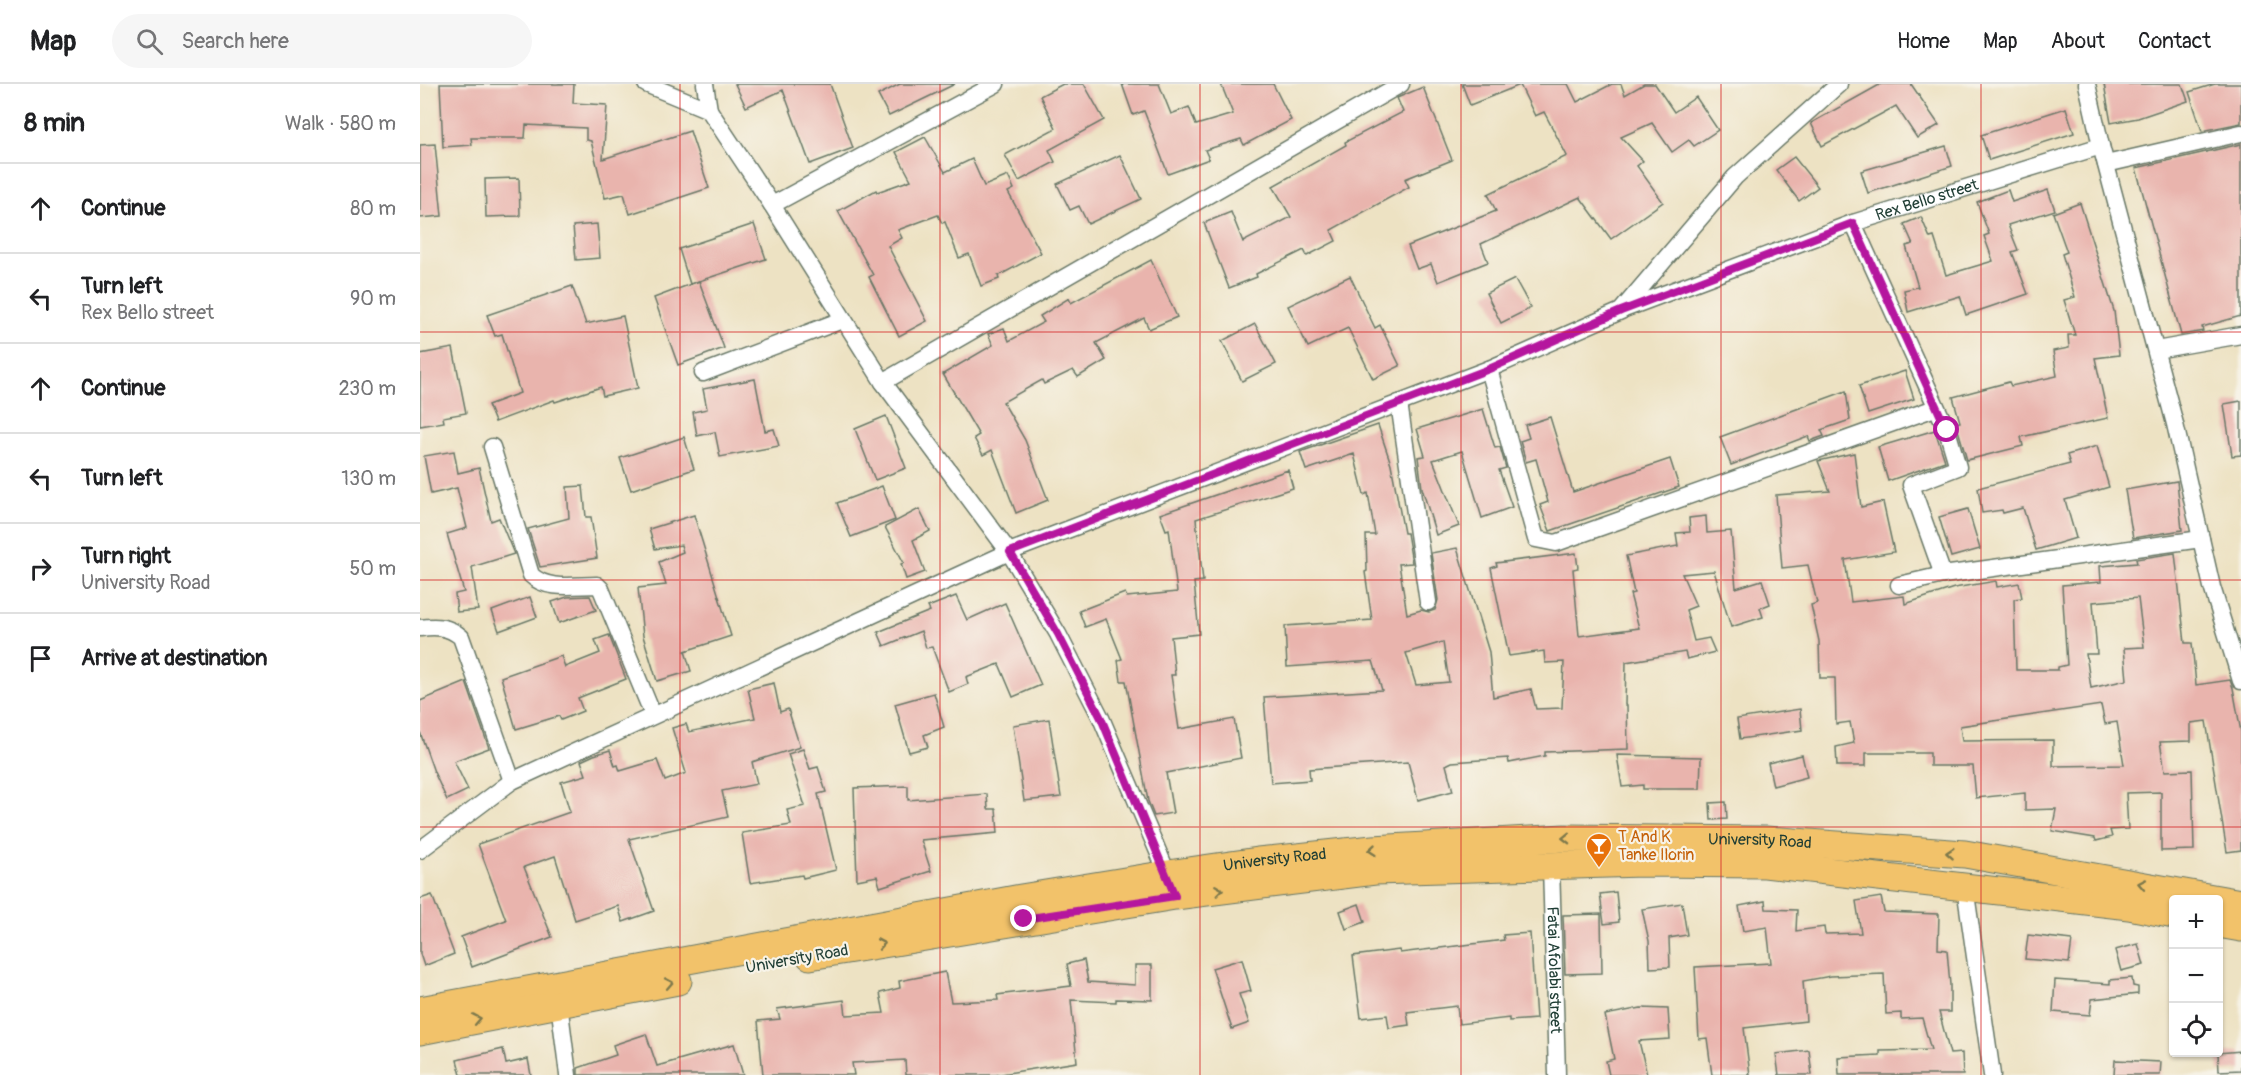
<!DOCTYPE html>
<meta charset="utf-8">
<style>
:root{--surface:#fff;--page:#f6f6f6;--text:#202124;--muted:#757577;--line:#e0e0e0}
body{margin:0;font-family:Pangolin,sans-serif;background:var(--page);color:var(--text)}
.controls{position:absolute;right:18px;bottom:18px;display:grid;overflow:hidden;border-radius:6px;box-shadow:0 2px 4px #0004}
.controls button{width:54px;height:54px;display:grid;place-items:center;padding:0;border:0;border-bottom:2px solid var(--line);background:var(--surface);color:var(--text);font:30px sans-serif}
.stop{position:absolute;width:18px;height:18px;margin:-14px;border:4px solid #b5179e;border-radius:50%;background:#fff}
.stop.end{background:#b5179e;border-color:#fff;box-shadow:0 2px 6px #0008}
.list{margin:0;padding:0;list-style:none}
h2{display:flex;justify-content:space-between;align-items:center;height:78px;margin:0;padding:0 24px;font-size:26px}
h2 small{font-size:20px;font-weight:400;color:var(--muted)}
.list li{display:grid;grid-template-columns:39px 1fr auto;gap:18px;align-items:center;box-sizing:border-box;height:90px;padding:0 24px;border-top:2px solid var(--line)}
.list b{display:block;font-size:22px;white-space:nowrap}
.list p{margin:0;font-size:20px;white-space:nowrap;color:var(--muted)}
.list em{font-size:20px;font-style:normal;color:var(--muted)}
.icon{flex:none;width:33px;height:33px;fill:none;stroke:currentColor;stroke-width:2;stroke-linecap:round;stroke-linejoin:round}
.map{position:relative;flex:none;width:1821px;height:991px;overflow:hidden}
header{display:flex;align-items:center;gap:36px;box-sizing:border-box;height:84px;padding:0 30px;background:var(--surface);border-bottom:2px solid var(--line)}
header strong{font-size:28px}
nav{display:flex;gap:33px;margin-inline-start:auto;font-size:21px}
.search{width:420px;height:54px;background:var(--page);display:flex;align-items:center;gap:15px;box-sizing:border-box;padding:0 21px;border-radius:33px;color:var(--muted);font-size:22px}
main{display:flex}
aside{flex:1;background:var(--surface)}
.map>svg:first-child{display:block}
</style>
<header>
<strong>Map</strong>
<div class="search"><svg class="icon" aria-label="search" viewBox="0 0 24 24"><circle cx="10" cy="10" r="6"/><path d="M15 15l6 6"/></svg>Search here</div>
<nav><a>Home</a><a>Map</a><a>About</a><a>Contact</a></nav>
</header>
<main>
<aside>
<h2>8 min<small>Walk · 580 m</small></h2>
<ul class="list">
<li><svg class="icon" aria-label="ahead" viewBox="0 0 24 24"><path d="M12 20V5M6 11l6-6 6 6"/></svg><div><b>Continue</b></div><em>80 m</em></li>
<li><svg class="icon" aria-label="left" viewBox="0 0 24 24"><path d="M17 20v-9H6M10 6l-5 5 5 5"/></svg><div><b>Turn left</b><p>Rex Bello street</p></div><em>90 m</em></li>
<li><svg class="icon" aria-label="ahead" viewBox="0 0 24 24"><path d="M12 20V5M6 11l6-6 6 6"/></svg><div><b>Continue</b></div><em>230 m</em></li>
<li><svg class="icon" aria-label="left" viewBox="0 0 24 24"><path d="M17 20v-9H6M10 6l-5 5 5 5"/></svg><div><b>Turn left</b></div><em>130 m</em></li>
<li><svg class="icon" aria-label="right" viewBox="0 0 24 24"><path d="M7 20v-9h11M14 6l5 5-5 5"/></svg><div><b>Turn right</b><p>University Road</p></div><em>50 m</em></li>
<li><svg class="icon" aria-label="arrive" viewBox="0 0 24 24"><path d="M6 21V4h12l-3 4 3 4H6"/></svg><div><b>Arrive at destination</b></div></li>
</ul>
</aside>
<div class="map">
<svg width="1821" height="991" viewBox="0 0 1821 991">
<rect width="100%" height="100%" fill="#f7f3e8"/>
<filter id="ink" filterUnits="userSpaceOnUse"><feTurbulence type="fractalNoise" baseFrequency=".0167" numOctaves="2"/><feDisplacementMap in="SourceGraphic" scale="12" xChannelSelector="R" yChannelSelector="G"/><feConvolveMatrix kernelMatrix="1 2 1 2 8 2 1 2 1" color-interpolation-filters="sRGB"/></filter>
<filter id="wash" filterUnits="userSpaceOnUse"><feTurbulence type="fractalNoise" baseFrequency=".008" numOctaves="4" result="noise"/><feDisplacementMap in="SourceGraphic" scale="24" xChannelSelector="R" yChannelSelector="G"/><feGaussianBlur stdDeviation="1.35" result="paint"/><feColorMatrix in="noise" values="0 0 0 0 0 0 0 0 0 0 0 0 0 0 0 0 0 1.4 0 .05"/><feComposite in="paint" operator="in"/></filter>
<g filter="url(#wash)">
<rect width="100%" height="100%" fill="#ede2c3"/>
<g id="blocks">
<g fill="#e9b4ad" fill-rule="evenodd">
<polygon points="20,0 154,0 153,19 187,21 183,75 270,47 289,104 210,130 204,110 185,114 171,57 166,56 166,44 106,41 105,54 51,54 52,61 23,63"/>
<polygon points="315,0 410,0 433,64 390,80 363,6 326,23"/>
<polygon points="480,0 535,0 469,32 458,11"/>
<polygon points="643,0 664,0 684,36 629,66 635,78 599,97 585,71 636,44 620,12"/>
<polygon points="702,0 739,0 751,30 769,23 776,41 813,30 801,0 853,0 871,36 824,61 821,55 785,66 789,75 748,90 724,27 713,31"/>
<polygon points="1042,0 1148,0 1157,18 1192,0 1201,0 1205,11 1224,0 1235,0 1254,28 1276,13 1298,46 1274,62 1269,56 1252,68 1232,39 1201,53 1223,77 1217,82 1243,118 1191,155 1160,113 1061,160 1068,178 1018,198 1011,180 997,185 988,162 1076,127 1068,110 1147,72 1124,28 1115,32 1100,1 1050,21"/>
<polygon points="1461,0 1491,0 1519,41 1497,54 1476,22 1402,62 1391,39"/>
<polygon points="1684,0 1762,0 1768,17 1718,34 1691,39"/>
<polygon points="1795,0 1821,0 1821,39 1782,47 1769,8"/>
<polygon points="1003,3 1032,76 985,95 989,103 911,146 916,157 887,172 884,166 836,190 837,193 809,204 784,139 811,128 823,158 871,133 853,102 926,61 925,58 983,28 977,14"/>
<polygon points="1646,24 1654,49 1569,76 1561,51"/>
<polygon points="505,53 525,88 552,75 564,102 588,92 594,105 588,108 621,169 578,192 579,195 561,202 549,170 539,174 525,138 522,139 518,131 478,146 482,154 468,162 507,237 479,252 449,193 453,191 418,127 456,106 457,108 491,96 476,68"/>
<polygon points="15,60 22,132 0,134 0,61"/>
<polygon points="1821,60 1821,232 1782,243 1783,247 1761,251 1716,84"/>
<polygon points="1526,62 1532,82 1448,109 1441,87"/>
<polygon points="700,71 721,115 668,140 659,122 650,126 637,100"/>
<polygon points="1374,73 1398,103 1379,117 1356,86"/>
<polygon points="99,94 100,132 66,133 65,95"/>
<polygon points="1588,106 1592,118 1628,106 1635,126 1588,141 1598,166 1592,168 1608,210 1546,231 1540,212 1488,228 1484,206 1498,203 1486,162 1493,160 1484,140 1501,133 1510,154 1514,153 1526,191 1573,177 1564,152 1569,150 1557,118"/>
<polygon points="1660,119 1694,227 1699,271 1675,274 1688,334 1601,353 1603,362 1547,376 1536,339 1540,338 1533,313 1589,298 1591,302 1637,292 1633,267 1649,264 1648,251 1655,251 1644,216 1655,213 1642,170 1647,168 1633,129"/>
<polygon points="177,140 180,174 156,176 153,142"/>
<polygon points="334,140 346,175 270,200 259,165"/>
<polygon points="731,176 757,233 729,245 724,234 676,259 686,276 658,293 653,286 624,300 622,296 583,318 605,356 628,416 596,429 572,366 563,371 554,354 559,351 523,290 573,261 568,250 584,244 589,257 624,238 620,232 649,214 651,219"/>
<polygon points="930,192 955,244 960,241 980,282 953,295 928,244 888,263 868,222"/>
<polygon points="1095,195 1111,224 1081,239 1066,209"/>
<polygon points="279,197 304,264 258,281 234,214"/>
<polygon points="152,202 166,240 203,232 218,304 183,312 181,303 135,318 134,316 75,338 68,321 100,309 82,250 75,252 67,231"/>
<polygon points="835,240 856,280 822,297 802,257"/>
<polygon points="33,264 46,329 23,333 24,338 0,342 0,270"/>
<polygon points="1485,287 1494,315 1448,330 1439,302"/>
<polygon points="335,295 345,347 354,345 359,362 300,373 295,348 277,352 273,328 287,325 283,305"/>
<polygon points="1426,307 1430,336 1401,346 1404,352 1390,357 1388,352 1311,381 1300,353"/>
<polygon points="1821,317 1821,371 1812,372 1804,320"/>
<polygon points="1063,325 1075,364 1080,363 1086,384 1079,386 1092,423 1062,434 1042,367 1013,376 1039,442 1016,451 1002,404 998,373 1005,372 997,345"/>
<polygon points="466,332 486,384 455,396 435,345"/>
<polygon points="1130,333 1153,408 1250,375 1259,403 1130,447 1120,421 1128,418 1116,375 1106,378 1100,357 1109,354 1105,341"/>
<path d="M 958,341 L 971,380 L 984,449 L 987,449 L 992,479 L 979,480 L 987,530 L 1001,526 L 1009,528 L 1015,526 L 1018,516 L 1011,469 L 1037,464 L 1069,568 L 1073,613 L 1111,605 L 1116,625 L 1142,624 L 1144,578 L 1125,579 L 1124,567 L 1089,572 L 1071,484 L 1077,482 L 1076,479 L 1156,469 L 1158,484 L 1153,485 L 1159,552 L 1219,544 L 1210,510 L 1214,509 L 1206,472 L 1258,462 L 1256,449 L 1270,448 L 1269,434 L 1286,432 L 1287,449 L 1311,447 L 1316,504 L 1342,496 L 1350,520 L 1340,524 L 1343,533 L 1311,543 L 1294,487 L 1262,490 L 1276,522 L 1266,526 L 1274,557 L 1289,554 L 1295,568 L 1267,575 L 1265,568 L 1206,578 L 1205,621 L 1207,621 L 1208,665 L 1125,668 L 1125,672 L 1089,679 L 1088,674 L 1032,678 L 1026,681 L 1033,707 L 998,716 L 988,678 L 889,685 L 890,696 L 851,699 L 844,613 L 962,606 L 953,577 L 867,583 L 865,542 L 952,536 L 945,488 L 947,487 L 946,451 L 955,451 L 948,409 L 944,411 L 934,370 L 886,386 L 880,368 ZM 1023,558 L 1029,598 L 996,601 L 986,569 Z"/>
<polygon points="1515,346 1525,377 1468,397 1458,363"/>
<polygon points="264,353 274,385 211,406 200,374"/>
<polygon points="1677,362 1689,403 1645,416 1656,454 1616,466 1603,424 1583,429 1582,426 1562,429 1558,404 1650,380 1647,371"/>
<polygon points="34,367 38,389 59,384 71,437 79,434 94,470 52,483 58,526 37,528 35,510 44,508 27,450 47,444 37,404 11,410 4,372"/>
<path d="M 1434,369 L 1441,423 L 1463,418 L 1474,468 L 1425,476 L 1431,518 L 1484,512 L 1485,520 L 1534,504 L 1576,497 L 1577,503 L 1599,499 L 1602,514 L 1594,515 L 1596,586 L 1638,586 L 1638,583 L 1647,581 L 1642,501 L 1681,498 L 1680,482 L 1717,479 L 1716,475 L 1755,469 L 1765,559 L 1772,559 L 1776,601 L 1810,596 L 1813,604 L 1821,648 L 1821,766 L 1807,768 L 1786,637 L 1771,639 L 1771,657 L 1740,658 L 1745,687 L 1772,686 L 1774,766 L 1741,767 L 1741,708 L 1706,709 L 1708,745 L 1690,746 L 1692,753 L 1676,757 L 1675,754 L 1632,747 L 1636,725 L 1605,726 L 1605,709 L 1556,714 L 1553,682 L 1510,682 L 1510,669 L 1446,669 L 1446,682 L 1417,682 L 1416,663 L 1434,659 L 1430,638 L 1416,640 L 1415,594 L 1400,594 L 1399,557 L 1391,521 L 1397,519 L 1388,481 L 1362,484 L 1356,411 L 1410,407 L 1398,377 ZM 1718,514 L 1724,563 L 1704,564 L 1707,596 L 1671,604 L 1666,570 L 1677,570 L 1673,518 ZM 1681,621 L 1685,640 L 1697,638 L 1704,681 L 1633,682 L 1633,656 L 1542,657 L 1540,642 Z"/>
<polygon points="868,386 873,404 776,435 783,497 774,498 779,550 751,553 755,591 751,591 759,645 814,635 821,674 746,689 753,729 734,732 728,717 706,597 701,597 698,576 702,575 686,535 665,543 659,527 705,509 707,513 757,508 749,445 746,446 740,430"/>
<polygon points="1757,397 1762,446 1713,454 1705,406"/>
<polygon points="163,402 166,433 171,433 177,474 120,483 108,445 149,434 147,403"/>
<polygon points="462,402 475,436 431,453 417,419"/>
<polygon points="499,425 510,447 493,456 505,488 486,495 481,480 484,479 465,443"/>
<polygon points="1548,425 1560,465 1531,473 1519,433"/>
<polygon points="274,431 311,552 265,567 271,587 237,597 223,552 218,504 246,501 239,478 263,468 261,461 235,465 229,445"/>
<polygon points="170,512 176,526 139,539 132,518 147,513"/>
<polygon points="536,512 547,536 585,519 621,601 593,613 579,580 546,593 548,600 529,608 512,563 506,564 501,547 464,562 458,548 510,527 508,523"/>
<polygon points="110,513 117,533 79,547 72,527"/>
<polygon points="189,551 206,595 158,614 163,627 141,636 139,632 96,645 81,593 141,572 145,583 180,569 175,556"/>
<polygon points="46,598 69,664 34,677 48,706 27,716 14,688 0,648 0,617"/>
<polygon points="354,599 360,628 368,625 380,663 332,678 337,700 302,707 308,733 209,755 234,827 203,838 198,822 155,836 135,772 104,783 132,853 52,883 41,853 86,836 58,760 150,728 141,698 166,691 161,677 174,671 190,666 195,682 198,681 200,687 237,676 245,697 266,689 252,644 266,640 269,648 335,634 328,605"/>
<polygon points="514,609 524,643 504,651 508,663 489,668 475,620"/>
<polygon points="1380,625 1382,646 1320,655 1317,635"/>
<polygon points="629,635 641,713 604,717 593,641"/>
<polygon points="383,665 390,685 398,683 406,708 398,710 416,786 383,794 382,791 330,799 322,749 371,741 367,726 385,722 368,670"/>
<polygon points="1197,671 1281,673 1280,705 1223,705 1223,701 1202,703"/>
<polygon points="1382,671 1387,693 1353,702 1348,679"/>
<polygon points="488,702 488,716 567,710 568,725 576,725 578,749 501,756 511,787 460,803 457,792 437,796 434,704"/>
<polygon points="1306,718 1307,735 1291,736 1290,719"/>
<polygon points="1196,808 1199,838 1184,840 1180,810"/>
<polygon points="12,811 34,870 4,882 0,870 0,815"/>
<polygon points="1461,813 1464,828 1519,830 1518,865 1527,866 1530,901 1530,928 1519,928 1530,970 1542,969 1543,991 1419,991 1418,973 1460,971 1460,967 1511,966 1502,934 1481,935 1481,929 1466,930 1464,890 1411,892 1383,897 1386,937 1324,944 1330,991 1292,991 1287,954 1279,955 1275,883 1351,879 1347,843 1323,847 1319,822 1345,817 1346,825 1377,826 1376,847 1404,843 1405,850 1441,849 1436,817"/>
<polygon points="1262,819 1267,851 1249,854 1250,883 1230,884 1229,857 1222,825"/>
<polygon points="939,820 945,838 926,845 920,827"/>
<polygon points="1181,830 1182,889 1145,890 1143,831"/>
<polygon points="1110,849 1116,935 1089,937 1089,934 1039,940 1037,922 987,928 989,941 969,944 967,931 941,934 933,872 979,866 980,869 1084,856 1083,851"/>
<polygon points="1608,851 1652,856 1649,879 1605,875"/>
<polygon points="1718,860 1724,881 1701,887 1695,866"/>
<polygon points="822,875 831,907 819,910 829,939 812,945 792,884"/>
<polygon points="664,876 668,898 715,901 715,881 732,881 732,916 696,915 696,918 651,916 657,978 575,991 486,991 485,976 432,979 434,991 343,991 338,937 360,935 357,925 424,916 426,931 464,929 460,909 480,904 479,897 525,888 531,918 578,916 577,911 651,902 647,880"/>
<polygon points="1712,894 1713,902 1718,903 1718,910 1672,915 1670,931 1633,928 1635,896 1690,900 1690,896"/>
<polygon points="1221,924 1248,925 1250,955 1219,957 1227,991 1189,991 1186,977 1194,975 1185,931"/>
<polygon points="226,950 237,982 314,960 323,991 158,991 158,984 196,971 193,961"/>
<polygon points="83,965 86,980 108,975 111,991 41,991 37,976"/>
<polygon points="1389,966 1392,991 1359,991 1356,970"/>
<polygon points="1821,967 1821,986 1799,987 1798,969"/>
<polygon points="1695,976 1741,978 1740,991 1694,991"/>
</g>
</g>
</g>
<g filter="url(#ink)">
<use href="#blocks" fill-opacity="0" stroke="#677766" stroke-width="1.5"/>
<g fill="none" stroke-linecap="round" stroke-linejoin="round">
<defs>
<g id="minor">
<polyline points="226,0 289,26 352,121 463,298 589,468 638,550 681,634 751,798"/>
<polyline points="285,0 289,26"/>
<polyline points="1667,0 1681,62 1755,340 1792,503 1821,597"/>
<polyline points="1686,80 1821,49"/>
<polyline points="352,121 576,0"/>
<polyline points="1433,139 1527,346 1538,383 1491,401 1523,491"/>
<path id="s1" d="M 1204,225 L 1433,139 L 1681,62"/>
<polyline points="1736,266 1821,251"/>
<polyline points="1069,285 1116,455 1136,459 1515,324"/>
<polyline points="283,289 422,236"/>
<polyline points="463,298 981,0"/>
<polyline points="979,319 1008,518"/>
<path d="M 72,363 L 111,491 C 127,507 155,501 177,501 L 181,505 L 233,631"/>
<polyline points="1479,501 1523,491 1781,455"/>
<path d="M 0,544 C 16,542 28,542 41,553 L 92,697"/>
<polyline points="0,766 92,697 589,468 1069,285 1201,227 1315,93 1419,0"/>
<path id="s2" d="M 1131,781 L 1137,991"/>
<polyline points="1545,803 1572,991"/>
<polyline points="139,919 148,991"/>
</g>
<g id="primary">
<polyline points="1798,840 1821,844"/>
<polyline points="390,872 755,812 955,787 1222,779 1345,780 1709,822 1754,831"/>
<path id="s3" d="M 0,926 L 601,814 L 748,790 L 838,777 L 953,765 L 1144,754 L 1346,756 L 1545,770 L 1821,819"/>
<polyline points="0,947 258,897"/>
</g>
</defs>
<use href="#minor" stroke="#677766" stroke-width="19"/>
<use href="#primary" stroke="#677766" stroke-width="29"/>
<use href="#minor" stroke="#fff" stroke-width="16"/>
<use href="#primary" stroke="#f2c26a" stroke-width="27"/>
</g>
<defs><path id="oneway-chevron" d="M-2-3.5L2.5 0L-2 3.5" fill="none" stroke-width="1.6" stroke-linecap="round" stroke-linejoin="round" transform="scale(1.5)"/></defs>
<g stroke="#7e794c">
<use href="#oneway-chevron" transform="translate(1146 754) rotate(179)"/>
<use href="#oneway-chevron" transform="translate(952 766) rotate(175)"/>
<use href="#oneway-chevron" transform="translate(1530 769) rotate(-176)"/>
<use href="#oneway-chevron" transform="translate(1722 800) rotate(-169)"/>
<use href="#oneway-chevron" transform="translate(799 806) rotate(-8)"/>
<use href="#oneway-chevron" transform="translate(461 860) rotate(-10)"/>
<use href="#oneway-chevron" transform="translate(249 899) rotate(-11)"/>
<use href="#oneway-chevron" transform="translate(57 935) rotate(-11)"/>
</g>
</g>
<g fill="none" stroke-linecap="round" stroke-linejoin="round" filter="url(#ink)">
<polyline stroke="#b5179e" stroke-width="8" points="604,835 755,812 681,634 638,550 590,468 1069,285 1201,227 1433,139 1527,346"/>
</g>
<path fill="none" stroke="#d62828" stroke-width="1.5" stroke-opacity="0.55" d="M 260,0 L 260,991M 520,0 L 520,991M 780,0 L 780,991M 1041,0 L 1041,991M 1301,0 L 1301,991M 1561,0 L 1561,991M 0,248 L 1821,248M 0,496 L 1821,496M 0,743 L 1821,743"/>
<defs>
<symbol id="bar-pin" viewBox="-11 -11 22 30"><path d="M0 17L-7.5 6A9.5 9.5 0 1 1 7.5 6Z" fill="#e8710a" stroke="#f7f3e8"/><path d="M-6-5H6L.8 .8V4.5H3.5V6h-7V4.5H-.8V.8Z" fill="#fff"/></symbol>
</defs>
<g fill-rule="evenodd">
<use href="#bar-pin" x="1164" y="747" width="30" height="40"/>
</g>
<g text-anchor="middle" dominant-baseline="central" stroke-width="4.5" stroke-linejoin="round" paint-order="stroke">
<g font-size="16" fill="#1f3d34" stroke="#f7f3e8">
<text stroke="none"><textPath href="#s1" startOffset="322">Rex Bello street</textPath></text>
<text stroke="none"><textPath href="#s3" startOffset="1354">University Road</textPath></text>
<text stroke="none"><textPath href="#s3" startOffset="868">University Road</textPath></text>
<text transform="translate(377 875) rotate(-10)">University Road</text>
<text stroke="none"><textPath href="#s2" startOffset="105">Fatai Afolabi street</textPath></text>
</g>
<g font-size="16" fill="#c56008" stroke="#f7f3e8" text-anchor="start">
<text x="1198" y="753">T And K<tspan x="1198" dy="18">Tanke Ilorin</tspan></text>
</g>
</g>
</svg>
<div class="controls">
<button>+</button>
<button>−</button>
<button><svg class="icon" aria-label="locate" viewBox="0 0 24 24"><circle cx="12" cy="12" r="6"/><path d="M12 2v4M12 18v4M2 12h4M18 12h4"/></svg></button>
</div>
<div class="stop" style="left:1527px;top:346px"></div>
<div class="stop end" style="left:604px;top:835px"></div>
</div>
</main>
